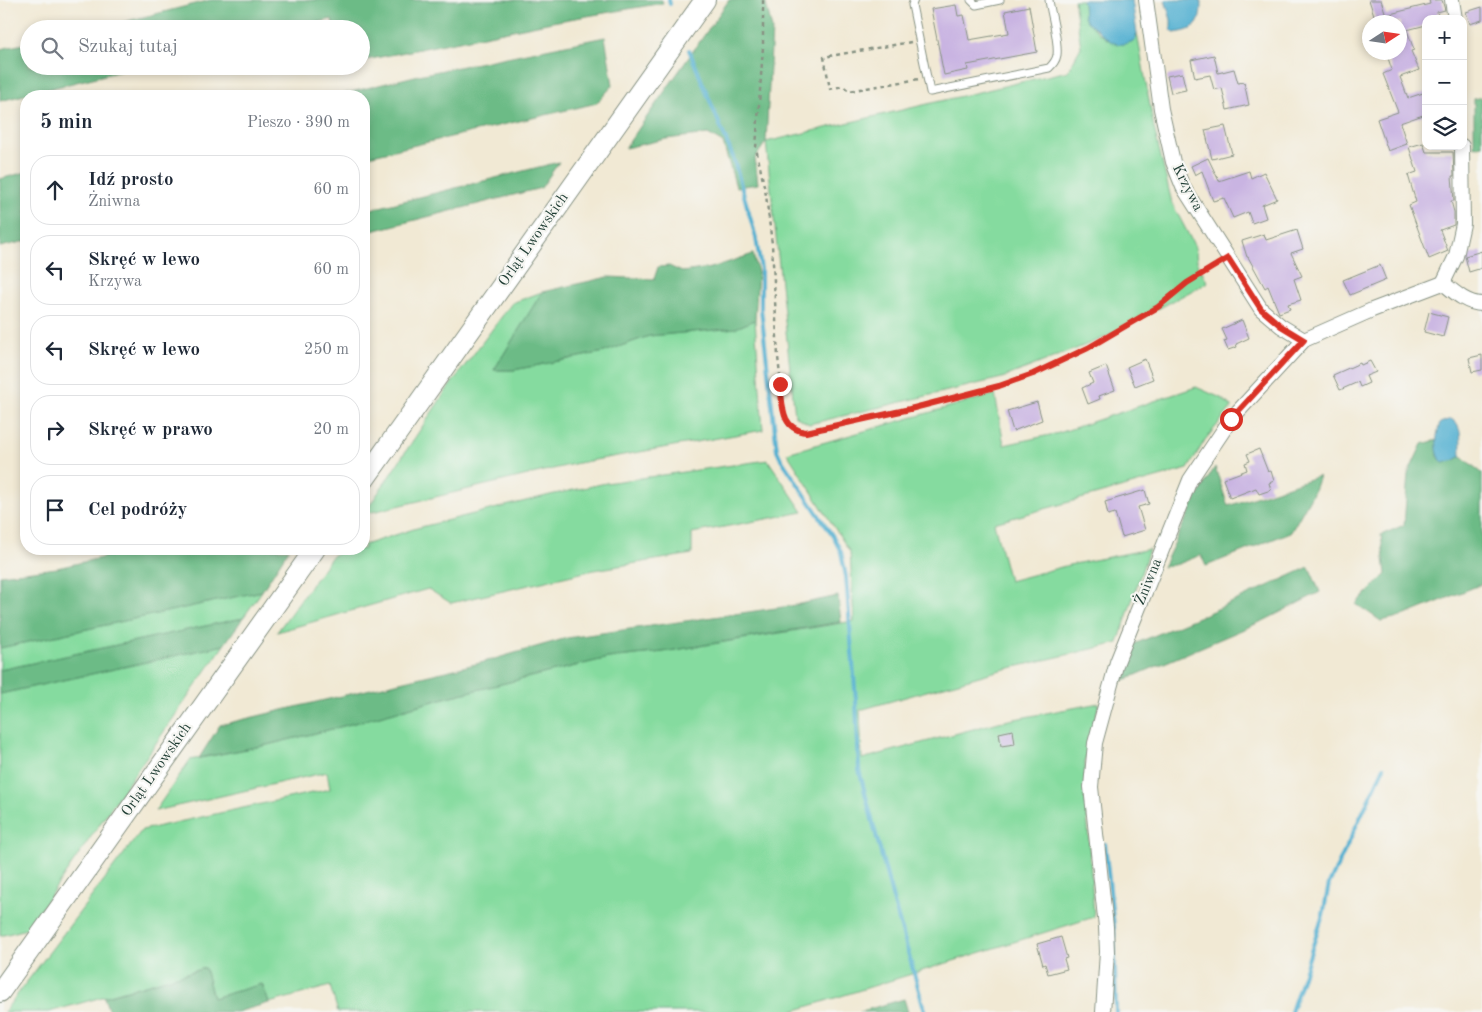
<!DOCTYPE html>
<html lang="pl">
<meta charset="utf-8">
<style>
:root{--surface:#fff;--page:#f6f6f7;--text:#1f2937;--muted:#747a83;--line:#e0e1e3}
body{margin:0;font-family:"Old Standard TT",serif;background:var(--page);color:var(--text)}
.controls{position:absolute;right:15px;top:15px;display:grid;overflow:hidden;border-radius:10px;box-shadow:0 2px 8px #0003}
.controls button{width:45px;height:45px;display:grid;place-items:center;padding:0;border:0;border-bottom:1px solid var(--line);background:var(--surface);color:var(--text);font:25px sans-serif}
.compass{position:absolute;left:1362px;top:15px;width:45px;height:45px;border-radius:50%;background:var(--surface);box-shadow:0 2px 8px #0003;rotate:78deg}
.stop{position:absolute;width:15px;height:15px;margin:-11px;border:4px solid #d93025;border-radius:50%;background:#fff}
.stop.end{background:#d93025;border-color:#fff;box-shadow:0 1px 5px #0008}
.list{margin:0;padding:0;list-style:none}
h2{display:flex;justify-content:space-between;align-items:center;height:65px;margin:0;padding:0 20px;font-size:21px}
h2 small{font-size:16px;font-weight:400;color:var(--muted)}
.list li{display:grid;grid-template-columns:32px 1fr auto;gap:15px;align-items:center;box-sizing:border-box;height:70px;margin:0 10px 10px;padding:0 10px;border:1px solid var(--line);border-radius:20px}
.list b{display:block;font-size:19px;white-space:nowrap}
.list p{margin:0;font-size:16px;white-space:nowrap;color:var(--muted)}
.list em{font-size:16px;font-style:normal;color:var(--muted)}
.icon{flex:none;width:28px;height:28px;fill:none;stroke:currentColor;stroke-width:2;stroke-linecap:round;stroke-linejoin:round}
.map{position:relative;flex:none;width:1482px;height:1012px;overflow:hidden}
.search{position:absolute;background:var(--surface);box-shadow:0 2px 8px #0003;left:20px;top:20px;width:350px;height:55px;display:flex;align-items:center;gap:12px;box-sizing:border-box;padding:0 18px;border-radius:28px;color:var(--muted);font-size:19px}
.panel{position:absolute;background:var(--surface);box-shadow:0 2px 8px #0003;left:20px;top:90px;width:350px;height:465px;border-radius:20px}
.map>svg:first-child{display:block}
</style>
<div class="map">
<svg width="1482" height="1012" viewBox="0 0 1482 1012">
<rect width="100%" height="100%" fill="#f6f6f2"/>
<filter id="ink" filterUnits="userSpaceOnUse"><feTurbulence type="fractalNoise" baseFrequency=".02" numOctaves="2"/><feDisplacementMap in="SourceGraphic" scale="10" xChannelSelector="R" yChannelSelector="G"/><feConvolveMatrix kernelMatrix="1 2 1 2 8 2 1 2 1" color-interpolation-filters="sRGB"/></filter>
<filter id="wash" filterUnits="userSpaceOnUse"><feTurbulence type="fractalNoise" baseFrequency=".0096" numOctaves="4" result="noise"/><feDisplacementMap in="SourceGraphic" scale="20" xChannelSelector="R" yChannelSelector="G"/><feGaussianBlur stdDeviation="1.12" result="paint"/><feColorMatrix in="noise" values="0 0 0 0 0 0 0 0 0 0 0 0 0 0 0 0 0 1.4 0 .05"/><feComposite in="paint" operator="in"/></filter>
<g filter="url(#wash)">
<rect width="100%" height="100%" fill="#f1e9d4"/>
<g fill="#85db9f" stroke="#528c6a">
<path d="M 1074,0 L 1082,0 C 1084,5 1083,11 1085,16 C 1086,23 1102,35 1108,40 L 1135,40 L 1137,33 L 1154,128 L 1172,203 L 1195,247 L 1198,267 L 1208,282 L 1106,337 L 1002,378 L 809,424 L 795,416 L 766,142 L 1068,71 L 1081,47 Z"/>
<polygon points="542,292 494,370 514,370 604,352 649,336 736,328 755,320 763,430 578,463 364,514 448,388 512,303"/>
<polygon points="1196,387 1221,398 1232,407 1205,440 1188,469 994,523 1009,581 1069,565 1149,549 1118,643 997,671 860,710 862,759 999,722 1099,703 1085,760 1085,795 1088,827 1094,917 790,1012 338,1012 330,986 269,1003 262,984 213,998 205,968 49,1012 4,1012 142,830 330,789 327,772 155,811 190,760 267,745 336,728 452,696 608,658 663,652 854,621 850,552 787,453 995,394 1004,445 1059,433"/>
<polygon points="768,460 803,512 692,533 692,554 594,570 451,603 428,589 277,632 333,555 353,549 364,549 364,545 417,528 550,495 606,483"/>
<polygon points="262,591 243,618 0,670 0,648"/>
<polygon points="224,645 27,929 0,936 0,694"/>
</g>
<g fill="#6cbb86" stroke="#467c5d">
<polygon points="211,0 662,0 663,3 552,22 361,61 361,29 334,29 332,19 293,29 96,29"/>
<polygon points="729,0 765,0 772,29 766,142 755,158 758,184 736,187 723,143 708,134 666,139 625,148"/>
<polygon points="605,37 613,85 597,103 364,157 364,96 335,96 419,75"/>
<polygon points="29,43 29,66 141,66 0,101 0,49"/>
<polygon points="1482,97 1482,145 1474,147 1474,99"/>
<polygon points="559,162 541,188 364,233 364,211"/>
<polygon points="26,172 26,241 0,247 0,179"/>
<polygon points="753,254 758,272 755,320 736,328 649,336 604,352 514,370 494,370 542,292 608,277 654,279 658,267 669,266 682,272 711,268"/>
<polygon points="1437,440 1438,456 1443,463 1455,460 1461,456 1482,473 1482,584 1403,616 1381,621 1356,604 1386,574 1381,535 1404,525 1408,474 1422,444"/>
<polygon points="1215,467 1228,506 1319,476 1313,493 1291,532 1206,566 1201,555 1178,564 1163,567 1194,502"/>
<polygon points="140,549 289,549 262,591 0,648 0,575 57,568"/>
<polygon points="1309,567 1320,592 1265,620 1122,681 1132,645 1222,607"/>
<polygon points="838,596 841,622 663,652 608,658 452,696 336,728 267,745 199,758 220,725 484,662 567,638 790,606"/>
<polygon points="243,618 224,645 0,694 0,670"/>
<polygon points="205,968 213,998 262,984 269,1003 237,1012 109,1012 104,997"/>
<polygon points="904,999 908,1012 859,1012"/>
</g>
<g fill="#52b0d1" stroke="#387682">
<path d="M 1082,0 L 1132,0 L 1137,33 L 1135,40 C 1117,50 1109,41 1097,29 C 1092,25 1086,23 1084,16 C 1083,11 1084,5 1082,0 Z"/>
<path d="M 1165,0 L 1201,0 C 1201,23 1199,30 1174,33 L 1171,30 L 1171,20 Z"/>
<path d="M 1451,419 C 1464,426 1460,444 1461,456 L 1455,460 L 1443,463 C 1434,453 1436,435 1440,423 Z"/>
</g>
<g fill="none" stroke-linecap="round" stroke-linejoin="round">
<g stroke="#52b0d1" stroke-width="4">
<polyline points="669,0 670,4"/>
<polyline points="689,50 733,157 756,238 761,269 761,309 777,450 781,459 834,538 841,552 846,577 856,701 859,770 894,903 925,1012"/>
<polyline points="1105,844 1114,927 1116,1012"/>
<polyline points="1291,1012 1323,915 1329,884 1384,767"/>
</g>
</g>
<g id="blocks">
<g fill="#c9b4e2">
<polygon points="1369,0 1381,0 1386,15 1430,4 1429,0 1442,0 1445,10 1437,12 1439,19 1426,19 1426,25 1407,30 1414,50 1411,51 1419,70 1400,77 1408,98 1426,92 1426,114 1400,123 1407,144 1388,151 1377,119 1398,112 1383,74 1392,70 1386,52 1400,52 1400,22 1372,22 1372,19 1375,18"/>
<polygon points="956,5 958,16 964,15 969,40 1009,33 1005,11 1029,6 1037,52 967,65 968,70 944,75 931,9"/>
<polygon points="1482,7 1482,20 1470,24 1466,12"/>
<polygon points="1214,55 1218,73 1234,69 1238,83 1244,82 1249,105 1227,110 1222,88 1214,90 1210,75 1195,78 1191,60"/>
<polygon points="1182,73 1186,90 1171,93 1167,76"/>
<polygon points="1225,126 1232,154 1212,159 1205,130"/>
<polygon points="1423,143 1426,152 1453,152 1454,176 1452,176 1454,201 1451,201 1454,212 1454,225 1440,230 1448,251 1429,259 1409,205 1416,202 1408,175 1417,172 1409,147"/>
<polygon points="1208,158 1219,181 1249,171 1251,178 1264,172 1277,199 1262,205 1266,218 1252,223 1248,212 1233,218 1224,198 1213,201 1202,171 1195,175 1191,166"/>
<polygon points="1297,230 1303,249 1291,253 1302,276 1294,279 1301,300 1288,304 1290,309 1279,313 1268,286 1265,288 1248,257 1247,257 1242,241 1264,234 1266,240"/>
<polygon points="1482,251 1482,268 1469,272 1465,256"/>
<polygon points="1380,265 1386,280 1350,295 1343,280"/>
<polygon points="1429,312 1448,317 1443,337 1424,332"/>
<polygon points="1242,320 1249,338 1236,344 1237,347 1228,350 1224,341 1227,340 1222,329"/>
<polygon points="1482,355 1482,370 1472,372 1469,358"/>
<polygon points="1145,359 1153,379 1135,386 1127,367"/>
<polygon points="1370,361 1376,372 1366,376 1369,383 1360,387 1358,382 1340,390 1333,375 1360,363 1361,365"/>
<polygon points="1106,366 1115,390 1099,396 1100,399 1088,404 1082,388 1093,383 1089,373"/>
<polygon points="1037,402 1042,420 1013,431 1007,411"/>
<polygon points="1259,449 1268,472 1271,471 1274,481 1269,483 1271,490 1259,494 1256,488 1230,498 1223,479 1247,470 1245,463 1250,461 1247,454"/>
<polygon points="1145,490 1149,504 1138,507 1145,530 1122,537 1115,513 1108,515 1105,502"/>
<polygon points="1013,730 1015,744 1001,746 999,733"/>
<polygon points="1061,937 1067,958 1064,959 1067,969 1048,974 1045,964 1043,965 1037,944"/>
</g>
</g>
</g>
<g filter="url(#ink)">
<use href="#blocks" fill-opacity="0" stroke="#889384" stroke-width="1"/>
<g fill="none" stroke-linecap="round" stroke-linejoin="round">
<defs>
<g id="lane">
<path d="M 914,0 L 912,5 L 930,92 L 1049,68 C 1053,64 1056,61 1057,55 C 1059,40 1051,15 1049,0"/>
<polyline points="971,0 976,5 1000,0"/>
</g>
<g id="street">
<polyline points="1146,0 1161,109 1173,162 1183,187 1261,309 1281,326 1304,340"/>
<polyline points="1452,0 1455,19"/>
<polyline points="1443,283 1456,256 1463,224 1462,146"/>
<path d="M 1443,283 C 1454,292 1467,304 1482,304"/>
<polyline points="1103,1012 1107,952 1106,927 1091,787 1095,743 1117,662 1190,480 1231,419 1304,340 1372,310 1443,283"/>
</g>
<g id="secondary">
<polyline points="364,480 705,0"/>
<polyline points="0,992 315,549"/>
</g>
</defs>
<use href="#lane" stroke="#889384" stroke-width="9"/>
<use href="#street" stroke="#889384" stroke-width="16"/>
<use href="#secondary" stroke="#889384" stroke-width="22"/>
<g stroke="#889384" stroke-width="2.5" stroke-dasharray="4 4" stroke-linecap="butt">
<polyline points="763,0 763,47 756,148 766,195 772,244 778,357 783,405 788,423 795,429 806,432 821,430 999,386 1033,374 1088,348 1158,307 1187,283 1218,263"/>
<polyline points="911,42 824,57 830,89 843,86 849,91 919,79"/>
</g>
<use href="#lane" stroke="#fff" stroke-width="7"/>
<use href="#street" stroke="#fff" stroke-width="14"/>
<use href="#secondary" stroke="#fff" stroke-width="20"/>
</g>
</g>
<g fill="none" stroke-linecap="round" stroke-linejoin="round" filter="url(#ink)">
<path stroke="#d93025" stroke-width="6" d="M 780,384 C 783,404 780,429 806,432 L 910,409 L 999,386 L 1033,374 L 1088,348 L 1158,307 L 1187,283 L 1228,258 L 1261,309 L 1281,326 L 1304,340 L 1231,419"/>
</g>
<g text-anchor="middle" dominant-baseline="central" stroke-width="4.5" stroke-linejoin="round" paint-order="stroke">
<g font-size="15" fill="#1f3d34" stroke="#f6f6f2">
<text transform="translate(1187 188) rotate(63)">Krzywa</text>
<text transform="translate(534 240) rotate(-55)">Orląt Lwowskich</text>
<text transform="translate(1149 582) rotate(-68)">Żniwna</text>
<text transform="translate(157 770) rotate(-55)">Orląt Lwowskich</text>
</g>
</g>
</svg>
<div class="controls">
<button>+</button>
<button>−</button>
<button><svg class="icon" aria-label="layers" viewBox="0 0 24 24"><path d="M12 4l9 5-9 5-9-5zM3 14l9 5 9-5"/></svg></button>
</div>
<svg class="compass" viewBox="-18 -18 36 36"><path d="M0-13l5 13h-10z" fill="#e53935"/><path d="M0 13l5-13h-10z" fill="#747a83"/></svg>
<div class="stop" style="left:1231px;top:419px"></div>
<div class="stop end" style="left:780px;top:384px"></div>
<div class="search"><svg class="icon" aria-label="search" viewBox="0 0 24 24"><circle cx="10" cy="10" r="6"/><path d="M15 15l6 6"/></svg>Szukaj tutaj</div>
<section class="panel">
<h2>5 min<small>Pieszo · 390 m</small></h2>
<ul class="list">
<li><svg class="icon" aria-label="ahead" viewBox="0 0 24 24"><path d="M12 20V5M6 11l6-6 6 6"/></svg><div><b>Idź prosto</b><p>Żniwna</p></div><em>60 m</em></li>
<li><svg class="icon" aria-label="left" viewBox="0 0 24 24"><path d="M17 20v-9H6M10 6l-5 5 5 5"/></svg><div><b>Skręć w lewo</b><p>Krzywa</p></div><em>60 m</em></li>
<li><svg class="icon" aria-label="left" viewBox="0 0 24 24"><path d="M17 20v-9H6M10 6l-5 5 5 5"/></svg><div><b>Skręć w lewo</b></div><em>250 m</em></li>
<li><svg class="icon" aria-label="right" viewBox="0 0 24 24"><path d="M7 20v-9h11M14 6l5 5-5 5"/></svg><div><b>Skręć w prawo</b></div><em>20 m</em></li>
<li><svg class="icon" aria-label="arrive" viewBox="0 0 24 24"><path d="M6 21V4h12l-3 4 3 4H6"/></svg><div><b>Cel podróży</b></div></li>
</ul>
</section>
</div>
